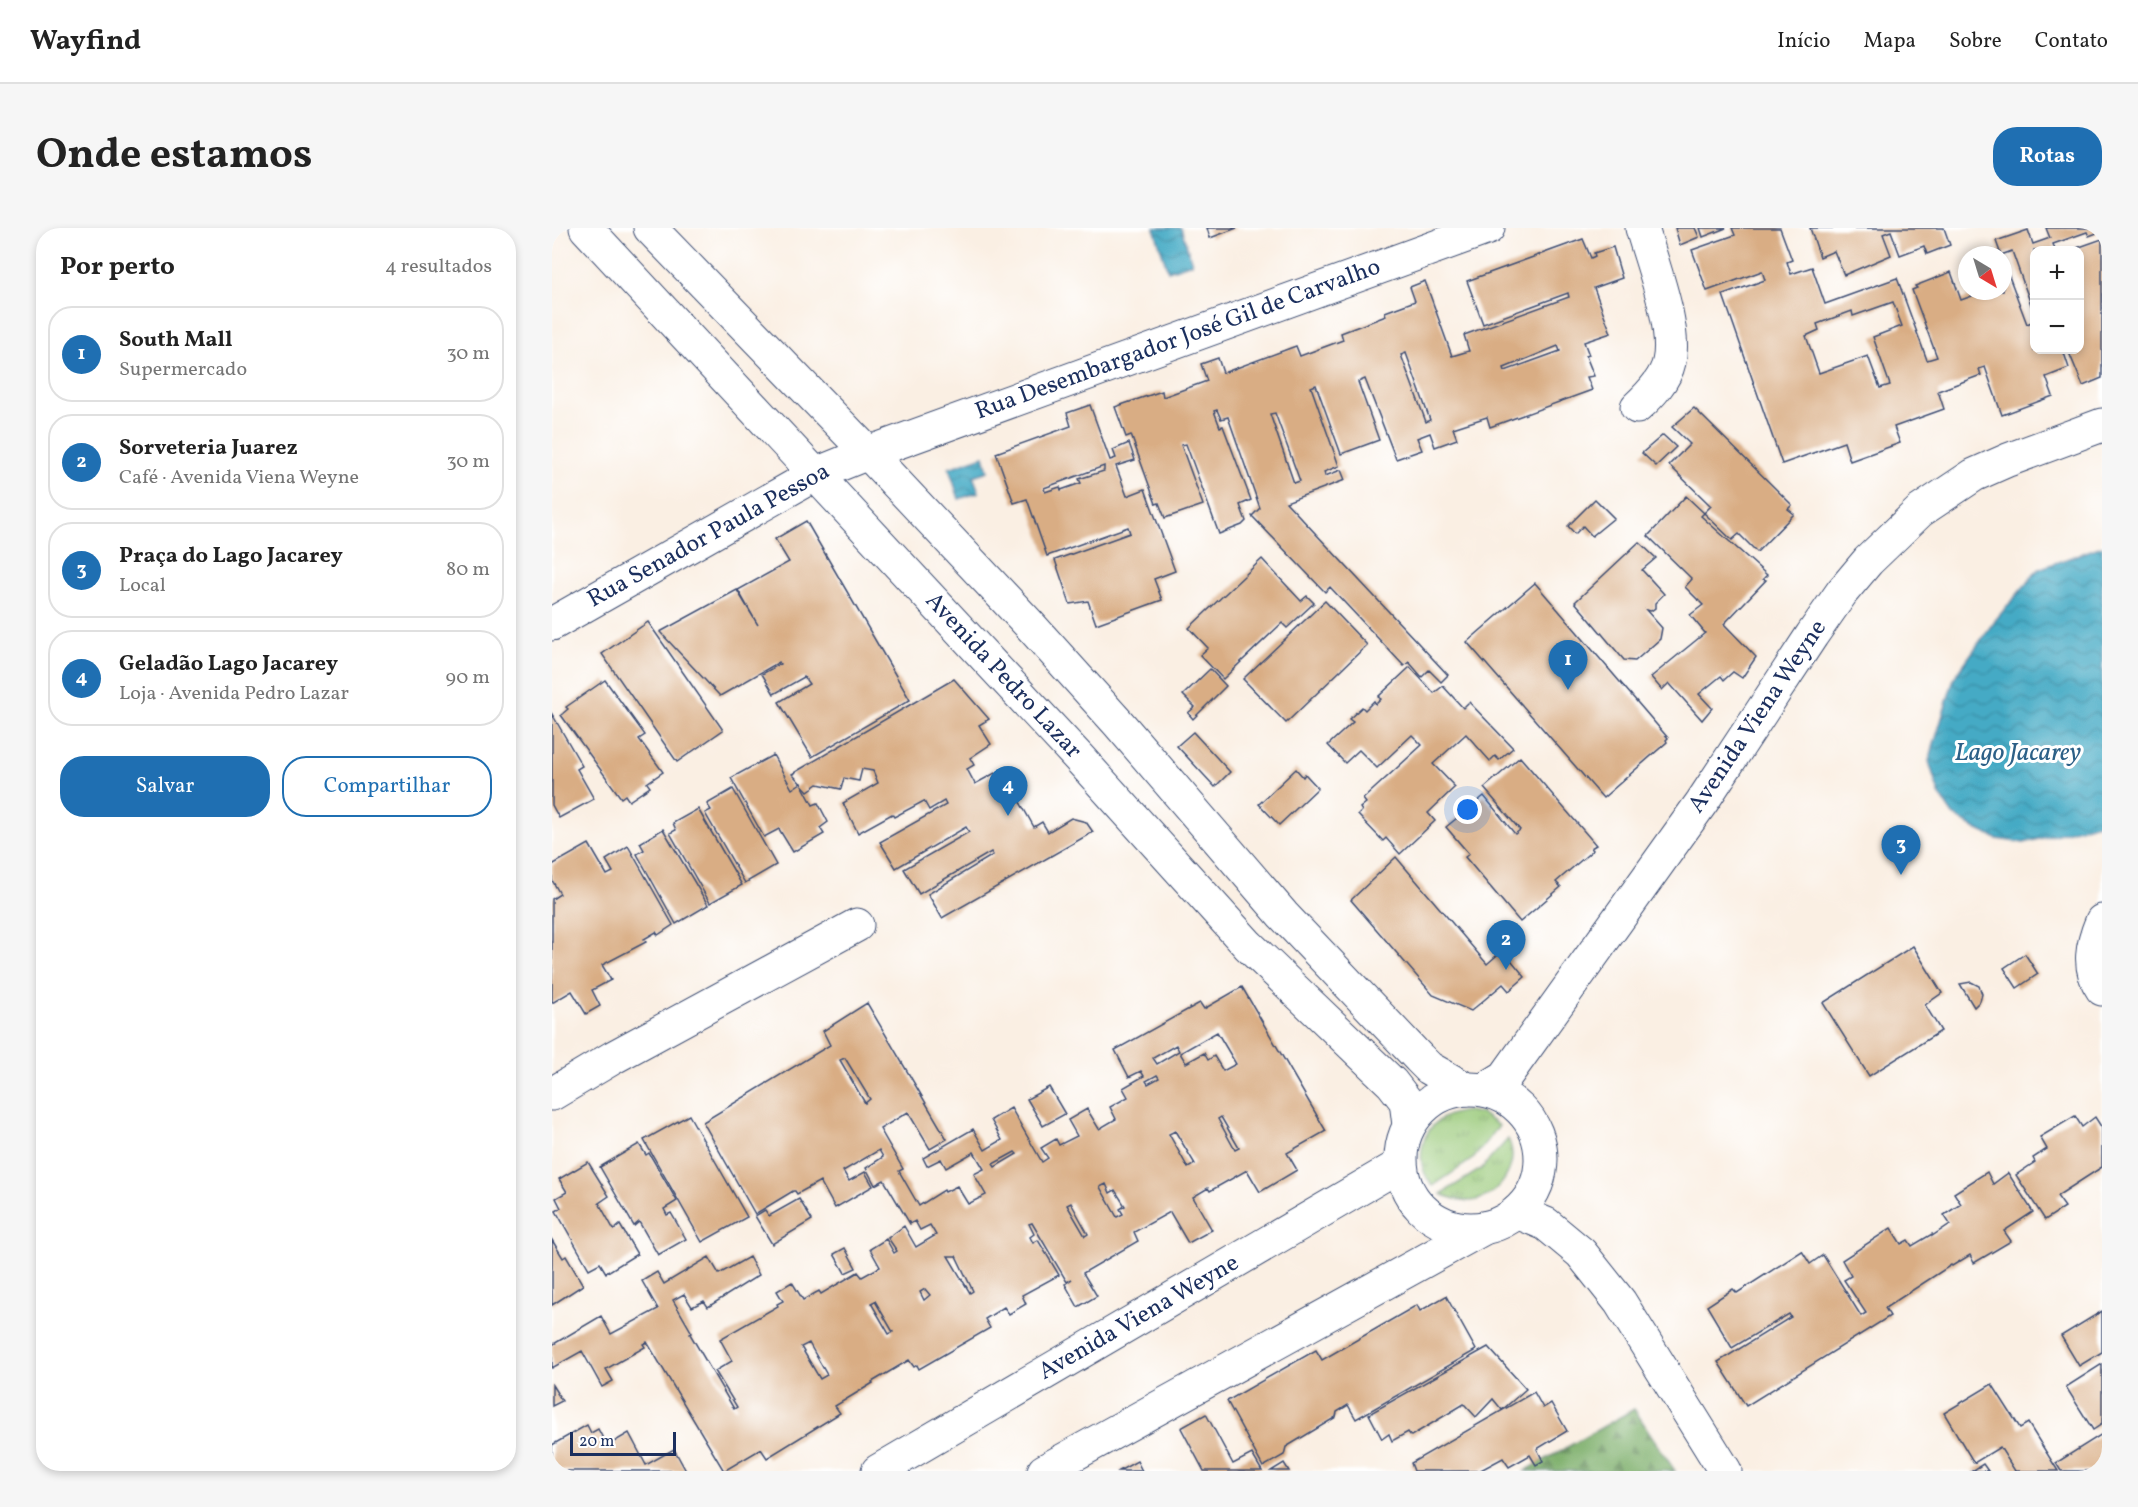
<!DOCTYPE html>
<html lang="pt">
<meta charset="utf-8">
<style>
:root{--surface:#fff;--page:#f6f6f6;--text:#222;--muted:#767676;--line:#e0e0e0;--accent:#1f6fb2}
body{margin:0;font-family:Vollkorn,serif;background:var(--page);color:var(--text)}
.controls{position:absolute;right:18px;top:18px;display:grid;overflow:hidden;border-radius:12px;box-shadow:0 3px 9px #0003}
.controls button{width:54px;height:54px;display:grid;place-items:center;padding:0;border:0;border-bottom:2px solid var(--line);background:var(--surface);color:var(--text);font:30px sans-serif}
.compass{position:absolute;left:1406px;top:18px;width:54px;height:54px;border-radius:50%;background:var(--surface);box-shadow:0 3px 9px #0003;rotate:142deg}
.scale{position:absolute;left:18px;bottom:15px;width:106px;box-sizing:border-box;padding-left:6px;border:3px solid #1b2f5e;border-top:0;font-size:16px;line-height:21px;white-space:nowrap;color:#1b2f5e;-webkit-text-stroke:4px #fff;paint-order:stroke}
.you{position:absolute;left:916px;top:582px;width:21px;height:21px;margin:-15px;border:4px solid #fff;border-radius:50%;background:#1a73e8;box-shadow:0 0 0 9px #1a73e833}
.badge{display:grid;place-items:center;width:39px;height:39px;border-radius:50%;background:var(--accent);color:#fff;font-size:20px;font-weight:700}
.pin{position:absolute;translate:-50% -50px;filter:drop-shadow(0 2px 3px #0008)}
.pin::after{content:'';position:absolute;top:32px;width:21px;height:18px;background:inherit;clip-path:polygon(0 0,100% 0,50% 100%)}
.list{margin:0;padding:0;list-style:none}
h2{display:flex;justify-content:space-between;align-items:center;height:78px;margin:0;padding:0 24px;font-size:26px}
h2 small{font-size:20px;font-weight:400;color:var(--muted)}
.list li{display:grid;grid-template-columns:39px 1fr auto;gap:18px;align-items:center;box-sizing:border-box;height:96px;margin:0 12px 12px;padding:0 12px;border:2px solid var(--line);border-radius:24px}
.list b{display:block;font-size:22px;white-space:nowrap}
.list p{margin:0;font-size:20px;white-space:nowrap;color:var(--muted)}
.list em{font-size:20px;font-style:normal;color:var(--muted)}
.actions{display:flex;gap:12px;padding:18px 24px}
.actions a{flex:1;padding:14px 0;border:2px solid var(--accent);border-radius:24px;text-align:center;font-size:21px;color:var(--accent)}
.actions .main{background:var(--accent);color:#fff}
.map{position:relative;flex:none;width:1550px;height:1243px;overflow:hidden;border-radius:24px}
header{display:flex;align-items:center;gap:36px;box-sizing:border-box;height:84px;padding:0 30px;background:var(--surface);border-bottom:2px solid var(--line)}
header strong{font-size:28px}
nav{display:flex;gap:33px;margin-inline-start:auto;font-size:21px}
.intro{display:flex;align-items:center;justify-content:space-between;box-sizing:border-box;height:144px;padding:0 36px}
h1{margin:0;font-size:42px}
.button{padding:15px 27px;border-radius:24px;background:var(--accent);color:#fff;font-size:21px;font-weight:700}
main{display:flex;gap:36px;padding:0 36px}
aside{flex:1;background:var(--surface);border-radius:24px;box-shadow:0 3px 9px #0003}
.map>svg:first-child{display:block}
</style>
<header>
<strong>Wayfind</strong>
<nav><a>Início</a><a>Mapa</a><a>Sobre</a><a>Contato</a></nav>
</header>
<div class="intro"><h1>Onde estamos</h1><a class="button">Rotas</a></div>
<main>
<aside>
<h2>Por perto<small>4 resultados</small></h2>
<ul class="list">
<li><span class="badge">1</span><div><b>South Mall</b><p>Supermercado</p></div><em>30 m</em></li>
<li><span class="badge">2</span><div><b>Sorveteria Juarez</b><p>Café · Avenida Viena Weyne</p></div><em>30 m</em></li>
<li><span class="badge">3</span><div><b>Praça do Lago Jacarey</b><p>Local</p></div><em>80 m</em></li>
<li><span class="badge">4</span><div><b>Geladão Lago Jacarey</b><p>Loja · Avenida Pedro Lazar</p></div><em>90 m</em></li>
</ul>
<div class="actions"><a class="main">Salvar</a><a>Compartilhar</a></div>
</aside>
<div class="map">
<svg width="1550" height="1243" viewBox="0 0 1550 1243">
<defs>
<pattern id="grass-tufts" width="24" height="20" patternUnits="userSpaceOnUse" patternTransform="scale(1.5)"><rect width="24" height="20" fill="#99c978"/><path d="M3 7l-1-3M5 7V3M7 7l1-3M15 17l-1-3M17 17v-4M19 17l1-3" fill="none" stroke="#7ca466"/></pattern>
<pattern id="forest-firs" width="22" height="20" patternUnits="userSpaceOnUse" patternTransform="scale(1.5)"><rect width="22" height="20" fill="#7aad68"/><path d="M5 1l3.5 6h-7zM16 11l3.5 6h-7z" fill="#638d59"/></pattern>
<pattern id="water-waves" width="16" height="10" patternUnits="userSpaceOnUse" patternTransform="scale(1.5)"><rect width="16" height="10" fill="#45aac5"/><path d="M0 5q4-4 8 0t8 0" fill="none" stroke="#398ba3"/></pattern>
</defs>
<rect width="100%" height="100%" fill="#fff"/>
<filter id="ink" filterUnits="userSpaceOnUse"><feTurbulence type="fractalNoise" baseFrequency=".0167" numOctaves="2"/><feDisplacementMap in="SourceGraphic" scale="12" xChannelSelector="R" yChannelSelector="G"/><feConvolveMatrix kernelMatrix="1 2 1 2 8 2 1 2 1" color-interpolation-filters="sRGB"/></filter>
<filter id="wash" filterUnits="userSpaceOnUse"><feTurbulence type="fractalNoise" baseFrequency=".008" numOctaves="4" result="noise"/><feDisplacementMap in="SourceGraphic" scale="24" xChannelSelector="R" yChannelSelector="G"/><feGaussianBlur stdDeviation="1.35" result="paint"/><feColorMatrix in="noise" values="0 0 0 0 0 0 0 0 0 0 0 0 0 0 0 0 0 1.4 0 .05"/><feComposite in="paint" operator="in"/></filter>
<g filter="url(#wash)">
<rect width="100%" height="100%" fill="#faefe3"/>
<g fill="url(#grass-tufts)" stroke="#5a7c6b" stroke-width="1.5">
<path d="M 916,883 L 930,886 L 947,898 L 922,930 L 881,958 C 863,938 866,906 889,891 C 897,886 906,884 916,883 Z"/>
<path d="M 956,911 C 968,935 950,965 925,972 C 912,975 900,971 889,966 L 929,941 Z"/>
</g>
<polygon fill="url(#forest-firs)" stroke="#4a6e63" stroke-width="1.5" points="1082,1181 1123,1243 973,1243"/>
<g fill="url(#water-waves)" stroke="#306c92" stroke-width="1.5">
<polygon points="602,0 629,0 640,35 616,43"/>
<polygon points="432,228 436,243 421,248 427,264 407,271 397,240"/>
<polygon points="1550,318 1550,594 1472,615 1445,611 1422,600 1401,587 1387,566 1377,533 1402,450 1441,395 1487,341"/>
</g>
<g id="blocks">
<g fill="#d9ad84" fill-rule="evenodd">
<polygon points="655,0 685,0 658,10"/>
<polygon points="1123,0 1143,0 1147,9 1128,17"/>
<polygon points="1148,0 1174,0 1151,9"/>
<path d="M 1180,0 L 1228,0 L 1240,32 L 1235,34 L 1239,46 L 1260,39 L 1273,76 L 1345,50 L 1375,132 L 1385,129 L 1360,62 L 1365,60 L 1363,58 L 1399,44 L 1409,72 L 1434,63 L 1451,63 L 1451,45 L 1455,43 L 1475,96 L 1482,93 L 1482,122 L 1511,122 L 1517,140 L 1494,149 L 1501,168 L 1450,187 L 1433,139 L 1427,141 L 1429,147 L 1386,163 L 1392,181 L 1342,199 L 1348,215 L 1298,233 L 1292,214 L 1230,236 L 1171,67 L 1213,52 L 1210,43 L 1155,63 L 1140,22 L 1183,7 ZM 1341,74 L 1350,98 L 1321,109 L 1338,157 L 1328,160 L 1316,128 L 1267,145 L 1254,108 L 1267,102 L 1265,96 L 1300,83 L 1301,88 Z"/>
<polygon points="1258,0 1392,0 1398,17 1375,26 1372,18 1348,27 1339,3 1331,6 1339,27 1292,47 1282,23 1268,29"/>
<polygon points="1494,0 1550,0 1550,3 1537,8 1535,4 1501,16 1503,22 1482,22 1482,85 1460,23 1449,27 1444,13 1476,2 1481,16 1498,10"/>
<path d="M 1031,11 L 1039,30 L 1043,28 L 1042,25 L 1061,19 L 1070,50 L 1042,60 L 1059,105 L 1032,114 L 1037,127 L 1034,128 L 1042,148 L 1035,149 L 1040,162 L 938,199 L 935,189 L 901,200 L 905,211 L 883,219 L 878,205 L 865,210 L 870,222 L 844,231 L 813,151 L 806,154 L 827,212 L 789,226 L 764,157 L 759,159 L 787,238 L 772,244 L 773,248 L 789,242 L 793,252 L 734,274 L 896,447 L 889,454 L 877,442 L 870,449 L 857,434 L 852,438 L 778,359 L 773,364 L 700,288 L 708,280 L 676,189 L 669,191 L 665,182 L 662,183 L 668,199 L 671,198 L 699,272 L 688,277 L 694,293 L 690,297 L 667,306 L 634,216 L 629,217 L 651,277 L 613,290 L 607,275 L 604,276 L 579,207 L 574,209 L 563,179 L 610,163 L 611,169 L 655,153 L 649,136 L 666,130 L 671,145 L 744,118 L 748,128 L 791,112 L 789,105 L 834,88 L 833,84 L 863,73 L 858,59 L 873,53 L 900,128 L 917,123 L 912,107 L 1017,69 L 1016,65 L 931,96 L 915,53 ZM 1006,118 L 1008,123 L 953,143 L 952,140 ZM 854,125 L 878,192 L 874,194 L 849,127 ZM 723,185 L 748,253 L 742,255 L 718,186 Z"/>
<polygon points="1550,11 1550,150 1531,158 1516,122 1528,122 1528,115 1529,115 1528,109 1528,22 1519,22"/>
<path d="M 538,177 L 558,232 L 564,230 L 561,222 L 577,215 L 583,232 L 564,238 L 575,268 L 593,261 L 623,343 L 602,351 L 610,372 L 544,396 L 536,373 L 518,376 L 503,332 L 578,305 L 576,299 L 495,328 L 475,271 L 462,275 L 444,225 L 519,198 L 515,185 ZM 552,238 L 552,243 L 527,251 L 529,255 L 509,262 L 508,259 L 493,264 L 492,260 Z"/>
<polygon points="1142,180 1240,277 1236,281 1242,286 1205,324 1187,306 1180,312 1152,285 1159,278 1117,237 1138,216 1120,199"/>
<polygon points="1111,207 1124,219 1104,238 1090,225"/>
<polygon points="1134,268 1152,285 1149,288 1215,347 1211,351 1214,352 1172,396 1204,429 1190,450 1181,444 1172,452 1169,448 1147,466 1160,480 1150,492 1117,455 1110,462 1099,449 1153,405 1138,387 1151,377 1133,359 1140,351 1096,308"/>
<polygon points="1043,271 1062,290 1040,308 1031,298 1023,306 1016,298"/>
<polygon points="254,293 358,472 260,529 227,474 257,456 252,449 222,466 210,446 228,436 227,434 168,468 108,404 185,362 206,397 186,362 237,334 223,311"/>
<polygon points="1087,314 1104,330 1090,342 1112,366 1103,375 1103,380 1099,383 1094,382 1110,400 1108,411 1083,433 1072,432 1023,374"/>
<polygon points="710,331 749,373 755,368 762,375 735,400 730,395 671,451 648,427 656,420 637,400"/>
<polygon points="983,355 1116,510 1114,512 1115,514 1051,570 915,414"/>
<polygon points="773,373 815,417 734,495 691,451"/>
<polygon points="96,394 171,502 125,534 50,426"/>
<polygon points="858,439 882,465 891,458 911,480 917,474 961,520 947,532 943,528 938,533 914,506 881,536 903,559 876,585 883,593 848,626 834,610 831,613 806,587 810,583 808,580 814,575 811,571 870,517 860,507 825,540 807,522 793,535 776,517 801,494 797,491 810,479 813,482 822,473 824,476 829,471 826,469"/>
<polygon points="658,441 674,458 641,491 636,485 643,479 631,467"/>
<polygon points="402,451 437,491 427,497 439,516 418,530 422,537 415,541 423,556 443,545 460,573 465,569 482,599 490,594 496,604 519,590 534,594 541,604 390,690 376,666 441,627 439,624 367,666 352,641 417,604 414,599 344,640 328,614 394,577 392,573 377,582 372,573 342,589 340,586 306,605 291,575 326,555 321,543 310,541 307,553 292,550 289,561 266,556 256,563 240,546"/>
<polygon points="53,452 93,507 87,511 111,544 95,555 98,559 77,573 73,567 69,570 9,487 16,481 14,479"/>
<polygon points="0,486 30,538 25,541 42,571 7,590 0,577"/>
<polygon points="641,504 678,544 663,559 625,518"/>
<polygon points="221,527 240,561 249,555 261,577 266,575 276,594 268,600 272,606 241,624 227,601 212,609 179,550"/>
<polygon points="968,529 1044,617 1039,620 1041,622 1004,654 1009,659 968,694 913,629 917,626 894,599 932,568 963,606 968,602 932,560"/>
<polygon points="744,541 751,549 753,546 766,560 727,597 707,576"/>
<polygon points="181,561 224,637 193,655 153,585 159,582 155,576"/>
<polygon points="146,581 190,657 158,675 118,605 124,602 121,595"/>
<polygon points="111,601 156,677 124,696 85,626 92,622 88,615"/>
<polygon points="37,616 55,647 61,644 54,632 76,618 121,697 106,707 104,704 92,711 94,714 50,737 59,752 40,762 48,778 34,786 20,763 0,775 0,671 8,666 0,652 0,637"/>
<polygon points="844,629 935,736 951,722 973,749 957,763 951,756 919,783 881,767 799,672"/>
<polygon points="1361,718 1390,765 1373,777 1389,803 1317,848 1271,775"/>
<polygon points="1473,726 1486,746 1465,760 1452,740"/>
<polygon points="1419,754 1427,758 1430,766 1428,773 1422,779 1408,756"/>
<path d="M 690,759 L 774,903 L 735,925 L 745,942 L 708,964 L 695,942 L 658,963 L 656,960 L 641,969 L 660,1002 L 638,1014 L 636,1015 L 618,984 L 582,1004 L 586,1013 L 531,1045 L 545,1068 L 526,1079 L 513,1056 L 520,1051 L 515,1054 L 480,995 L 477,996 L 482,1006 L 478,1009 L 481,1015 L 486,1012 L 507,1047 L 470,1067 L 474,1076 L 457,1086 L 452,1079 L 433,1091 L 438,1100 L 367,1141 L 365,1137 L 362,1139 L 357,1132 L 320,1154 L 321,1155 L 283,1178 L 288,1185 L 215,1230 L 209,1221 L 172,1243 L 95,1114 L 91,1116 L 93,1119 L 54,1141 L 61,1153 L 50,1159 L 30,1123 L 0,1140 L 0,1117 L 49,1088 L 59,1106 L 106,1081 L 90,1053 L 105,1044 L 112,1056 L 157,1029 L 167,1046 L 197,1029 L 207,1047 L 156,1079 L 152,1073 L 140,1079 L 132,1066 L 121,1072 L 140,1105 L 138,1106 L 182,1181 L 185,1179 L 163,1143 L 180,1133 L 168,1111 L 226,1078 L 225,1076 L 231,1073 L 225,1063 L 240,1054 L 251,1072 L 267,1063 L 269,1066 L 306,1044 L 310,1049 L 328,1039 L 318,1021 L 334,1011 L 342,1025 L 345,1023 L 336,1010 L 352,998 L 364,1019 L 384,1007 L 378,997 L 368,1002 L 363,993 L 358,996 L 332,952 L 323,957 L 314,940 L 331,929 L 327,922 L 291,943 L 297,953 L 313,944 L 321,958 L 283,980 L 268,953 L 245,966 L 243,963 L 241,963 L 203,986 L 151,894 L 278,817 L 271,803 L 315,775 L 395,911 L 378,921 L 356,884 L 328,901 L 351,941 L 347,943 L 367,978 L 392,962 L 393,964 L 405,958 L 416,976 L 434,967 L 422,946 L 432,941 L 422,924 L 394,940 L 389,931 L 375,938 L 371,930 L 421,901 L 433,922 L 450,912 L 439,892 L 459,880 L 490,934 L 496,930 L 489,920 L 504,911 L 507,917 L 525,908 L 516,892 L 535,881 L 547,901 L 564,891 L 558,879 L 576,869 L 571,860 L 592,848 L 589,843 L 577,849 L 563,822 L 646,776 L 648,775 L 652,781 ZM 665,804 L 684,836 L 671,843 L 662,828 L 656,832 L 652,825 L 634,835 L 628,825 ZM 624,817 L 627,823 L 605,836 L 601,830 ZM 293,830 L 318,871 L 313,875 L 288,832 ZM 605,847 L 607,850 L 596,856 L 594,853 ZM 669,889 L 687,920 L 683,922 L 666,891 ZM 623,903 L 643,936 L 636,940 L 617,906 ZM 463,924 L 465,926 L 443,939 L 441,936 ZM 554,956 L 558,965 L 563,962 L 573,978 L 568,981 L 571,986 L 565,989 L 548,959 ZM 519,975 L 536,1006 L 533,1008 L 515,977 ZM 396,1028 L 404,1028 L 421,1063 L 418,1065 ZM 373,1061 L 378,1067 L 372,1072 L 368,1064 ZM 323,1073 L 341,1104 L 337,1106 L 319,1075 ZM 257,1115 L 275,1147 L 268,1151 L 249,1119 Z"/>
<polygon points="497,859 513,886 491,898 475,871"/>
<polygon points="137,887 195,989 150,1014 92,912"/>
<polygon points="1523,888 1530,899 1543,889 1550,900 1550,939 1505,968 1513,979 1493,992 1464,947 1483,934 1481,930 1495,921 1488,909"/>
<polygon points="87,916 94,927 97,925 125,973 112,981 115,987 119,985 134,1011 106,1027 87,994 82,998 48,939"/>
<polygon points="36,934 57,968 47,975 62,1002 68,997 85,1026 54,1045 48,1035 37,1041 4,983 9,980 4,970 15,964 7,951"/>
<polygon points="1435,944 1441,956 1456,945 1481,984 1452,1003 1459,1013 1422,1035 1418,1027 1400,1038 1399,1037 1333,1080 1338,1088 1194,1178 1166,1134 1239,1089 1237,1086 1180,1120 1155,1078 1181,1061 1185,1065 1250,1023 1258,1036 1271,1027 1309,1088 1314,1085 1292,1052 1299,1048 1290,1032 1339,1000 1349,1016 1356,1012 1360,1018 1380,1006 1380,1008 1398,996 1392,987 1409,976 1402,965"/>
<polygon points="247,971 260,992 220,1016 203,988 213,982 217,988"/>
<polygon points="0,1012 11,1030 14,1028 31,1057 0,1077"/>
<polygon points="293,1020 304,1040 293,1045 282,1026"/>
<polygon points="894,1068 924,1122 804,1191 796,1177 785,1184 784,1189 734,1219 732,1227 711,1239 675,1173 764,1122 770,1132 865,1077 868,1083"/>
<polygon points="1550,1083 1550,1124 1527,1138 1509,1108"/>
<polygon points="936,1119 974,1161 950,1182 941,1171 924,1189 912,1176 859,1208 856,1204 840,1213 837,1206 830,1211 817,1186"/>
<polygon points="1550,1136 1550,1196 1541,1202 1514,1159"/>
<polygon points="1440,1156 1468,1200 1476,1195 1506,1243 1463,1243 1448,1219 1422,1235 1392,1185"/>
<polygon points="0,1157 10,1173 0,1178"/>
<polygon points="982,1164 991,1180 999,1175 1015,1203 985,1221 991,1233 984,1237 978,1227 957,1239 951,1230 927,1243 862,1243 859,1235"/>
<polygon points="654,1186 681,1236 700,1226 710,1243 652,1243 629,1200"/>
<polygon points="35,1197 39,1205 46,1201 55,1218 77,1205 94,1237 122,1221 134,1243 3,1243 0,1237 0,1217"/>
<polygon points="1550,1206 1550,1239 1544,1243 1509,1243 1504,1235"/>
<polygon points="585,1233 590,1243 567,1243"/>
<polygon points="732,1235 737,1243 719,1243"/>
<polygon points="1431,1236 1436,1243 1420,1243"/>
</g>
</g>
</g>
<g filter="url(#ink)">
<use href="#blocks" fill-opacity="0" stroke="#3c4c72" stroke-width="1.5"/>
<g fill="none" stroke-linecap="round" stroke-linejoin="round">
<defs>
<g id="minor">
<path d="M 1085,179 C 1098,167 1113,152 1117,134 C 1125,99 1100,36 1090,0"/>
<polyline points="0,396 264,246 316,225 936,0"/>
<path d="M 1550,693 C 1540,717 1535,739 1550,761"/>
<polyline points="0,866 62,829 305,697"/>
</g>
<g id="tertiary">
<polyline points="34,0 528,531 696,717 840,855 854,873 857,897"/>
<polyline points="98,0 316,225 476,395 567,496 731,687 867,830 877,840 914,861"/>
<circle cx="919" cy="931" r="70"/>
<polyline points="932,862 953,849 1150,574 1260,407 1290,364 1316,333 1368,283 1422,247 1456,232 1550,197"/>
<polyline points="965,984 994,996 1029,1025 1068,1074 1173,1243"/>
<polyline points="326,1243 848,937"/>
<polyline points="492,1243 932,1000"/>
</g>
</defs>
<use href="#minor" stroke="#3c4c72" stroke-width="35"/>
<use href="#tertiary" stroke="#3c4c72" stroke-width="35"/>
<use href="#minor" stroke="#fff" stroke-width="33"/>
<use href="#tertiary" stroke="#fff" stroke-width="33"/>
</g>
</g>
<g text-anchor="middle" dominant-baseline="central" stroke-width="6" stroke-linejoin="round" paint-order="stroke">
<g font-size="24" fill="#1b2f5e" stroke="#fff">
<text transform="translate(626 112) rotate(-20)">Rua Desembargador José Gil de Carvalho</text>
<text transform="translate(157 308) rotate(-29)">Rua Senador Paula Pessoa</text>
<text transform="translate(451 448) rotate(47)">Avenida Pedro Lazar</text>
<text transform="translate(1206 489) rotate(-56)">Avenida Viena Weyne</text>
<text transform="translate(587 1090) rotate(-30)">Avenida Viena Weyne</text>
</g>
<g font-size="26" font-style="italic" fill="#2c6087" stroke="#fff">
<text x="1466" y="525">Lago Jacarey</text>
</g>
</g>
</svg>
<div class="controls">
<button>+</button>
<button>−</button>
</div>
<svg class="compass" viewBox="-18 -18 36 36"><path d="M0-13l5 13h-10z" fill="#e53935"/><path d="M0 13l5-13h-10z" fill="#767676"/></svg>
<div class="scale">20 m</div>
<div class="you"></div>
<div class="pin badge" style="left:1016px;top:462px">1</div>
<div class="pin badge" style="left:954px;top:742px">2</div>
<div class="pin badge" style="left:1349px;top:647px">3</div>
<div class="pin badge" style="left:456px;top:588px">4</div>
</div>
</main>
